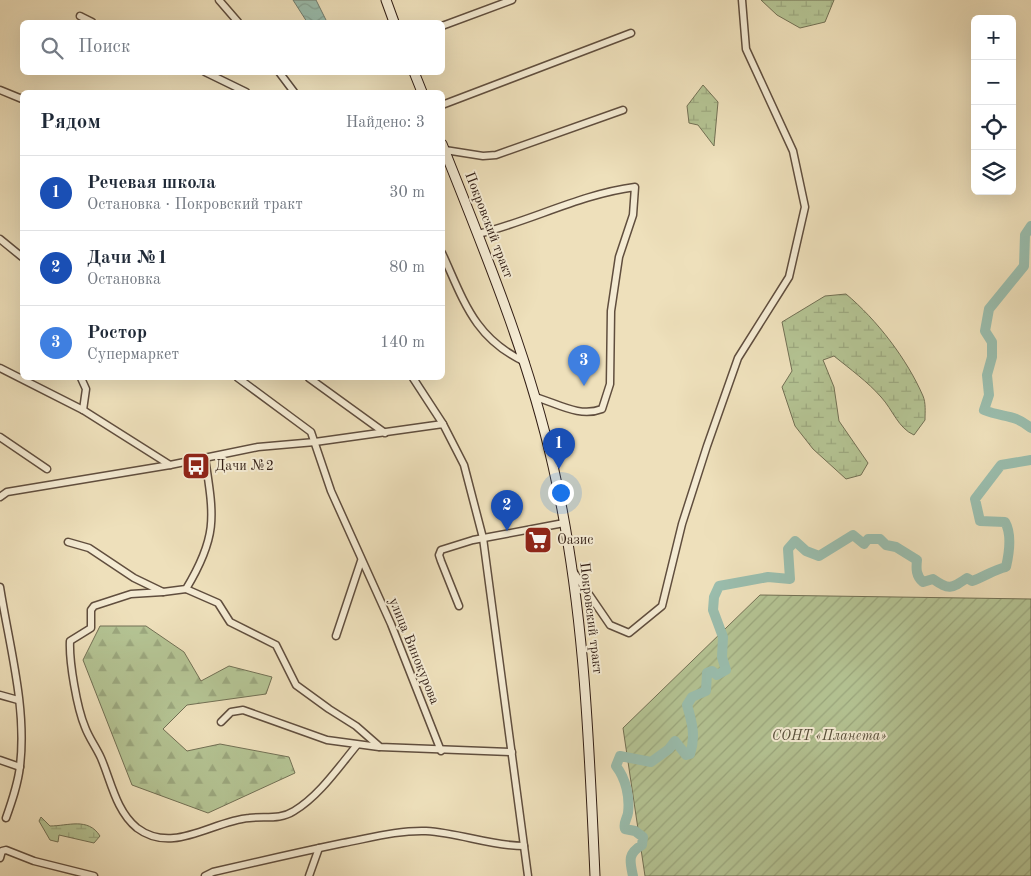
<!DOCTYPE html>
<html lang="ru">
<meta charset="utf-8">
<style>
:root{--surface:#fff;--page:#f6f6f7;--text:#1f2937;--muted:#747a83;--line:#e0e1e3;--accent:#8f2418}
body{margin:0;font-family:"Old Standard TT",serif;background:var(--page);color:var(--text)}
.controls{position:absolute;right:15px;top:15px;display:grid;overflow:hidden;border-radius:8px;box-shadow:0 5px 20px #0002}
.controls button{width:45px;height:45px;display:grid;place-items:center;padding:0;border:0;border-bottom:1px solid var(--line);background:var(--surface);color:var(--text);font:25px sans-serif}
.you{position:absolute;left:560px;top:492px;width:18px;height:18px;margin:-12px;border:4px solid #fff;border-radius:50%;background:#1a73e8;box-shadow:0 0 0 8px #1a73e833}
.badge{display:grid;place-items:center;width:32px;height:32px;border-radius:50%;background:var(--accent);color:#fff;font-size:16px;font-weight:700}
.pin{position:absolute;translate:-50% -41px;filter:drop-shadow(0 1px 2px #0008)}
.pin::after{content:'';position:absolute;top:26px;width:18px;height:15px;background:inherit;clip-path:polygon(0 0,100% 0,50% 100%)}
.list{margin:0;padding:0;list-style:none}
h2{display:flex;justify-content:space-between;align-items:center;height:65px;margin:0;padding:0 20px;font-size:21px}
h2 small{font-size:16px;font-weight:400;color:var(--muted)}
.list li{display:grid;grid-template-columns:32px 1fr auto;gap:15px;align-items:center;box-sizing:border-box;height:75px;padding:0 20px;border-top:1px solid var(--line)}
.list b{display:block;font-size:19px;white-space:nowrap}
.list p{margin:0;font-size:16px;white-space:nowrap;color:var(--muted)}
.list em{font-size:16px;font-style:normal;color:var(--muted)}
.icon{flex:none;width:28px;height:28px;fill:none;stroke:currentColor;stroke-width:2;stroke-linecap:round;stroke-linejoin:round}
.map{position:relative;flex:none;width:1031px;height:876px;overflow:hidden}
.search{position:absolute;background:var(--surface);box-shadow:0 5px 20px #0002;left:20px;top:20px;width:425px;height:55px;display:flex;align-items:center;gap:12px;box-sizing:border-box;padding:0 18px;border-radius:8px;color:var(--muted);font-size:19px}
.panel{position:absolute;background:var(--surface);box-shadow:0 5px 20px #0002;left:20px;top:90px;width:425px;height:290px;border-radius:8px}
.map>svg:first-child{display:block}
</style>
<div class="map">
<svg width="1031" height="876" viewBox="0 0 1031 876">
<defs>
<pattern id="forest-firs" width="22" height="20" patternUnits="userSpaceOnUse" patternTransform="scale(1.25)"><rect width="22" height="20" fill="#b4c393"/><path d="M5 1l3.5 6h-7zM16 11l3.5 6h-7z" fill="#9ba77e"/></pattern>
<pattern id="wetland-marsh" width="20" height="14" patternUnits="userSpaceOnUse" patternTransform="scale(1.25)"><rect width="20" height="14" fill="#b4c393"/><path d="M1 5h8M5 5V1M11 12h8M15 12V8" fill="none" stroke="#9ba77e"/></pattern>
<pattern id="garden-furrows" width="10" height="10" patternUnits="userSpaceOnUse" patternTransform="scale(1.25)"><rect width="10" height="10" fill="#b4c393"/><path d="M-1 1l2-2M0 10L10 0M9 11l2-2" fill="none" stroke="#9ba77e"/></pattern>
<pattern id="water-waves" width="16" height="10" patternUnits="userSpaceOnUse" patternTransform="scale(1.25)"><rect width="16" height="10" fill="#9abdad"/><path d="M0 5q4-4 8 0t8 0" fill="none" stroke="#85a294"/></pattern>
</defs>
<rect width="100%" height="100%" fill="#eee0bb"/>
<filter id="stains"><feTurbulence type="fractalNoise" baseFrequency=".004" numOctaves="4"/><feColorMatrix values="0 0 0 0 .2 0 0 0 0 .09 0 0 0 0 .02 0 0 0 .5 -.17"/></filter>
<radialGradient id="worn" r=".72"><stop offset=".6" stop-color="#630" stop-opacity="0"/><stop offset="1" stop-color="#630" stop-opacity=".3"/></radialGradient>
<polygon fill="url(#forest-firs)" stroke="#727054" points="100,626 146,626 184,652 201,681 229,666 272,677 266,694 187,705 163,729 187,751 220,744 289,757 295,773 208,813 132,785 83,660"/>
<g fill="url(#wetland-marsh)" stroke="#727054">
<polygon points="761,0 834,0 825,22 800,28 777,15"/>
<polygon points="703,85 718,102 714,146 698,125 689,123 687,106"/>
<path d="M 846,294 C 877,320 907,359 923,396 C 926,403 925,412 925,420 L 914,435 C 898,428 893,410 881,397 C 868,382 850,369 834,356 L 823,360 L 834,387 L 839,421 L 868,463 L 861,475 L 846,479 L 813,449 L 795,426 L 782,387 L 792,371 L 782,322 L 825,296 Z"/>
<path d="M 41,817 L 50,826 C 68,826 88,817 100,836 L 94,843 L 59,835 L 58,842 L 50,840 L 39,821 Z"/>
</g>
<polygon fill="url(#garden-furrows)" stroke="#727054" points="760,595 1031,599 1031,876 645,876 623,728"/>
<polygon fill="url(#water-waves)" stroke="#707d70" points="293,0 316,0 327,22 307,22"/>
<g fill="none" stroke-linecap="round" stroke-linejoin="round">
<g stroke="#9abdad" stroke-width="10">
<path d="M 1031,226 L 1025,235 L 1024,266 L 989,309 L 985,331 L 992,342 L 992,357 L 987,375 L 989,395 L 984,410 C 1003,418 1013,413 1031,428"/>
<path d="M 633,876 C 630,861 627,854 642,845 L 643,837 L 635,831 L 625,829 C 623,823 627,819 628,813 C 630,797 626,779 616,766 L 620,756 L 651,762 L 669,749 L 675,741 L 686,755 L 690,754 C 696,737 692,722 687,705 L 692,697 L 706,691 L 707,673 L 712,671 L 717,675 L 726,670 L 722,657 L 723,637 L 713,610 L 714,597 L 719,586 L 768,577 L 790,579 L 788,549 L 795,541 L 806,551 L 819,556 L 853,535 L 864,544 L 868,539 L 880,539 L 886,545 L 896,547 L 917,560 C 916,569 916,576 923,582 L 933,579 C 949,590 951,589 967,578 L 972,581 C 984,577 993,570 1006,567 C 1009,554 1012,534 1005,522 L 980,521 L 975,499 L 1001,465 L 1031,460"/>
</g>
<defs>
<g id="minor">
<polyline points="219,0 238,22"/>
<polyline points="80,16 92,22"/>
<polyline points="442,26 512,0"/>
<polyline points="205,72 246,92"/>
<polyline points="279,72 294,92"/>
<polyline points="0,90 22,99"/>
<polyline points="442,105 631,33"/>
<polyline points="445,150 483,156 496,155 623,110"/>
<path d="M 478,234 C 531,221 581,194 635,187 L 633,215 L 619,257 L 611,311 L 610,384 L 602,409 C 579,418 557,403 535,397"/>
<polyline points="0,239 22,257"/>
<path d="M 442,253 C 464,301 474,338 525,362"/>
<polyline points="0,368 83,410 170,465"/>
<polyline points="81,378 86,389 83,410"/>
<polyline points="238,378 311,432 331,491 391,624 441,751"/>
<polyline points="309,378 385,433"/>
<polyline points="413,378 443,424"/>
<polyline points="0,437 47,469"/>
<polyline points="0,497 7,492 170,465 258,447 315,442 443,424 464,465 483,538 528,876"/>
<path d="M 68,542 L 89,548 L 134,578 L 163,592 L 186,589 C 218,536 214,517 205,458"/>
<polyline points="573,571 610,625 629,633 662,606 682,524 707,446 738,358 789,277 805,207 793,151 746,49 742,0"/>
<path d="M 0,587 C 9,645 27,707 20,766 C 18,784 12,801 6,818"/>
<polyline points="186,589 218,603 230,622 276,645 296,685 329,709 356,726 380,747 512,752"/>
<path d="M 163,592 L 131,594 L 94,606 L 91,610 L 91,628 L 70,641 C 69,662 77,708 85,727 C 89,738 96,747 101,758 C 111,781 116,811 137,828 C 173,855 212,821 249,818 C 265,816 280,820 294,811 C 319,796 338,768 357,745"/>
<polyline points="459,606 441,561 439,555 441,550 473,540 564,523"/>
<polyline points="336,636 361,561"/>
<polyline points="0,695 18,700"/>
<polyline points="221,722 231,712 243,710 327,740 379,747"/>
<polyline points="0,760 20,767"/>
<polyline points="0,858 2,851 6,850 34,861 94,876"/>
<path d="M 205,876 L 213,872 C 256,862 300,852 343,843 C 370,838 399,830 426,831 C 460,833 491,846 524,846"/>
<polyline points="309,876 319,848"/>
</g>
<g id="secondary">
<polyline points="386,0 394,22"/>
<polyline points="414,72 422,92"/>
<path d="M 442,144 C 484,250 528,355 553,466 C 584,601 589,739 595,876"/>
</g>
</defs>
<use href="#minor" stroke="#604e3e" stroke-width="9"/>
<use href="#secondary" stroke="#311d14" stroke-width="11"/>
<use href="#minor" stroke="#f4ebd3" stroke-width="6"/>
<use href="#secondary" stroke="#f4ebd3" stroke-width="9"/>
</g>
<defs>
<symbol id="bus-square" viewBox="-11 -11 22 22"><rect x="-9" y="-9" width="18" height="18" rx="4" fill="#8f2418" stroke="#f4ebd3"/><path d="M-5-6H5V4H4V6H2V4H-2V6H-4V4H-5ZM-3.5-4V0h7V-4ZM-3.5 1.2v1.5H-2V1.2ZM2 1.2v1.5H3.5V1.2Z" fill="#fff"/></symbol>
<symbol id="supermarket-square" viewBox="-11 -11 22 22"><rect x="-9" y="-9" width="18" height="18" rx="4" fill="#8f2418" stroke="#f4ebd3"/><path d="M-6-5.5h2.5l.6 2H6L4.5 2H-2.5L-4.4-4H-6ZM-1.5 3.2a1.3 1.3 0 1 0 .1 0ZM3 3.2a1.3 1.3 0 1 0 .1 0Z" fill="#fff"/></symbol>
</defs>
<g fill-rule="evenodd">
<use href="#bus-square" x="180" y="450" width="32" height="32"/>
<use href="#supermarket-square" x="522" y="524" width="32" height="32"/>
</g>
<g text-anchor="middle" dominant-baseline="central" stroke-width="4" stroke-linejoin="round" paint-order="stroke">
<g font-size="14" fill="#311d14" stroke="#f4ebd3">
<text transform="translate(489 225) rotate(69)">Покровский тракт</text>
<text transform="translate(591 618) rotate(83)">Покровский тракт</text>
<text transform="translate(414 651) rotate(68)">улица Винокурова</text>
</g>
<g font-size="14" fill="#311d14" stroke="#f4ebd3" text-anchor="start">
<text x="215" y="466">Дачи №2</text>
<text x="557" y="540">Оазис</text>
</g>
<g font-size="14" font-style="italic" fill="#584f3a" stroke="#f4ebd3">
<text x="829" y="736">СОНТ «Планета»</text>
</g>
</g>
<rect width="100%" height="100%" filter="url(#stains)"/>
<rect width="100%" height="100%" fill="url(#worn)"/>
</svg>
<div class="controls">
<button>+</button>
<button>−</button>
<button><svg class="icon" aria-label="locate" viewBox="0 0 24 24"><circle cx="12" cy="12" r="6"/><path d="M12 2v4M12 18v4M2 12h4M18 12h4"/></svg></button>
<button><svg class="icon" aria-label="layers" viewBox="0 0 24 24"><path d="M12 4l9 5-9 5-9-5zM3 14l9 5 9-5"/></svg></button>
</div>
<div class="you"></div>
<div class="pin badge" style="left:559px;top:469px;background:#1a4fb4">1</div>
<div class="pin badge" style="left:507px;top:531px;background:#1a4fb4">2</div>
<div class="pin badge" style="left:584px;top:386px;background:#3f7fe0">3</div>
<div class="search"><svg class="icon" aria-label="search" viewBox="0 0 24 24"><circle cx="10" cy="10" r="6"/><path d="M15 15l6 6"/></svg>Поиск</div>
<section class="panel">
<h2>Рядом<small>Найдено: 3</small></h2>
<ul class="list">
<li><span class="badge" style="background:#1a4fb4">1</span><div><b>Речевая школа</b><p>Остановка · Покровский тракт</p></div><em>30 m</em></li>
<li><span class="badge" style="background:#1a4fb4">2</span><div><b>Дачи №1</b><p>Остановка</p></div><em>80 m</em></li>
<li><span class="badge" style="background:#3f7fe0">3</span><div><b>Ростор</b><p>Супермаркет</p></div><em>140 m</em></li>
</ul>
</section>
</div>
